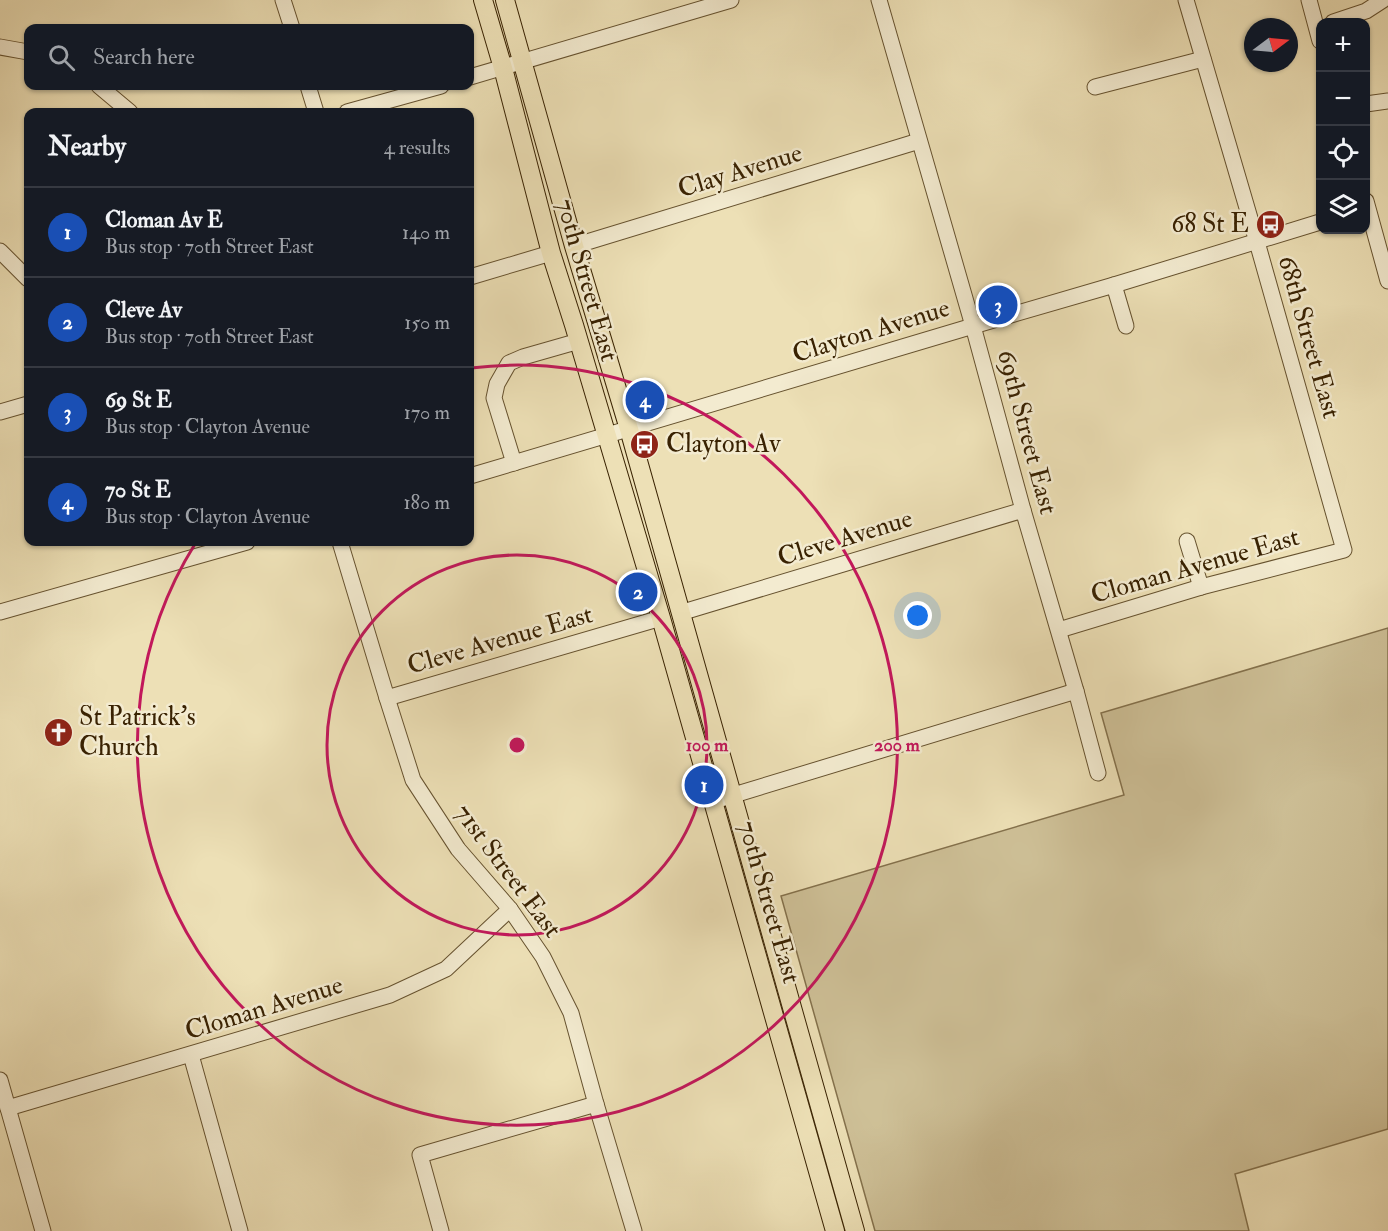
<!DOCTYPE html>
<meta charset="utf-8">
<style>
:root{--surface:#171b24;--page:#20242c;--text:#f1f3f6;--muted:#9ea1a6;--line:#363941;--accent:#0b8043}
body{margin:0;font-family:"IM FELL Double Pica",serif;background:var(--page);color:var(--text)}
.controls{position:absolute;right:18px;top:18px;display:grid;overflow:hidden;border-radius:12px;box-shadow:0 2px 4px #0004}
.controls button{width:54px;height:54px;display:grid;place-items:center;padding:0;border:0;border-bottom:2px solid var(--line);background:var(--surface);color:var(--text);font:30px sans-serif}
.compass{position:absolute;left:1244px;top:18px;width:54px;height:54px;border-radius:50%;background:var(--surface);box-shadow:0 2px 4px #0004;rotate:74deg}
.you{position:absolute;left:918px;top:616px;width:21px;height:21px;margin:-15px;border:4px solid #fff;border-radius:50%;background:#1a73e8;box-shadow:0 0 0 9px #1a73e833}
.badge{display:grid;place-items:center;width:39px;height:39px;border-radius:50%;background:var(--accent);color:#fff;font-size:20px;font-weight:700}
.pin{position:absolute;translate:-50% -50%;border:3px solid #fff;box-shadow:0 2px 6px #0006}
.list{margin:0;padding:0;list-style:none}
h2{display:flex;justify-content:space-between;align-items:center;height:78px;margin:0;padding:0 24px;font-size:26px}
h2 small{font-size:20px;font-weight:400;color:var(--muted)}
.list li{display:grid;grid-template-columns:39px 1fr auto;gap:18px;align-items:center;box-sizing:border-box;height:90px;padding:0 24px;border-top:2px solid var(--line)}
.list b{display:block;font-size:22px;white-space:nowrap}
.list p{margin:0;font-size:20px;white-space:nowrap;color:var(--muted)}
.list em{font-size:20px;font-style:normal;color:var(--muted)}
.icon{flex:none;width:33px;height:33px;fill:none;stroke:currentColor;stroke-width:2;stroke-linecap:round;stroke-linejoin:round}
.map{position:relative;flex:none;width:1388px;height:1231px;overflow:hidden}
.search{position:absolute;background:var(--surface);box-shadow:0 2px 4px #0004;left:24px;top:24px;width:450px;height:66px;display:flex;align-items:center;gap:15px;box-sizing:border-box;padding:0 21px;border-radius:12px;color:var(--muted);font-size:22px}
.panel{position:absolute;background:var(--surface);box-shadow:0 2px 4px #0004;left:24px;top:108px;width:450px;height:438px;border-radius:12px}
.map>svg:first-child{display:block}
</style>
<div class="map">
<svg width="1388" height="1231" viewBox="0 0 1388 1231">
<rect width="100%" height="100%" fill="#ede0b6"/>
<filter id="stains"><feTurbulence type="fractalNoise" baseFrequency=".00333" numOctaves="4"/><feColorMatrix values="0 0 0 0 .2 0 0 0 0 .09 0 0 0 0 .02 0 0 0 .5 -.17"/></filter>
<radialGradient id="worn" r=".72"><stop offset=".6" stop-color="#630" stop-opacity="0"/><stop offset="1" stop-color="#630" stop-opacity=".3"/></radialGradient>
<polygon fill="#cec097" stroke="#84714c" stroke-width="1.5" points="1388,628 1388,1129 1235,1174 1249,1231 875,1231 781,896 1124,795 1101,713"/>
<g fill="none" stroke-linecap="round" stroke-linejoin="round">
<defs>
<g id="minor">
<polyline points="283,0 292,28"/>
<polyline points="879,0 973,326 1023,510 1076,691 1098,773"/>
<polyline points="1309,0 1320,41"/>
<polyline points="1333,22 1366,11 1383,0"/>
<polyline points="0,47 28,52"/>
<polyline points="470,77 731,0"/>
<polyline points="99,86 130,112"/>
<polyline points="308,86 316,112"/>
<polyline points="1095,87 1203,59"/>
<polyline points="1366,104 1388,101"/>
<polyline points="347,112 441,86"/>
<polyline points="1366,201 1388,281"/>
<polyline points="574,246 919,141"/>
<polyline points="0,251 28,279"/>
<polyline points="470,277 551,253"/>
<polyline points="1114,285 1126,326"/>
<polyline points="0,412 28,404"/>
<polyline points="514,463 494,398 497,384 509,363 523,357 579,341"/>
<polyline points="470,476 973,326 1114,285 1320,222"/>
<polyline points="1187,541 1201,587"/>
<polyline points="340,542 387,698 413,780 458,849 510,909 543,957 571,1013 596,1104 634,1231"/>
<polyline points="0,612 247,542"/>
<polyline points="680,613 1023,510"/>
<polyline points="1059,630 1201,587 1344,550 1257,242 1186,0"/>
<polyline points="387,698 661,618"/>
<polyline points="714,801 1076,691"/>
<polyline points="191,1055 240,1231"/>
<polyline points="0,1080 43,1231"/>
<polyline points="8,1108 390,995 446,969 510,909"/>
<polyline points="441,1231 420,1155 596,1104"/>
</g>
<g id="major">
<polyline points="483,0 503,68 551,253 574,325 661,618 835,1231"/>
<polyline points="505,0 574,246 629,429 855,1231"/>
</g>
</defs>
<use href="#minor" stroke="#66522f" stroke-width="17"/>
<use href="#major" stroke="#392202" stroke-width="20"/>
<use href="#minor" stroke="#f3ebd0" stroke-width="15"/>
<use href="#major" stroke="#ede0b6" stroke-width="18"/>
</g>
<g fill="none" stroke="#c2185b" stroke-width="3">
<circle cx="517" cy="745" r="190"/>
<path d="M471 368A380 380 0 1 1 195 544"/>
</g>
<defs>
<symbol id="bus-disc" viewBox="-11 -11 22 22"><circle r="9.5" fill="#8f2418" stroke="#f3ebd0"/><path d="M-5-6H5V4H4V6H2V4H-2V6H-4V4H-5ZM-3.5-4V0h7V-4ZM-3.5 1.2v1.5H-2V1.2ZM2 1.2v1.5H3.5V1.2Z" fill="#fff"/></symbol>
<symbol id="church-disc" viewBox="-11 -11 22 22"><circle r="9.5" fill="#8f2418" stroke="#f3ebd0"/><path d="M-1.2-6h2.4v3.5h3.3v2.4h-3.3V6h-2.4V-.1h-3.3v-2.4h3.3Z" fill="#fff"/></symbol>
</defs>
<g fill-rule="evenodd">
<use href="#bus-disc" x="1254" y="208" width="33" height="33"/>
<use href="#bus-disc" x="628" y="428" width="33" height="33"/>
<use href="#church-disc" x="42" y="716" width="33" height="33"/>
</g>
<g text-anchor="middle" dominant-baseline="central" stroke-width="5" stroke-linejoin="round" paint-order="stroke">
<g font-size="26" fill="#392202" stroke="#f3ebd0">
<text transform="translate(740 171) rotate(-17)">Clay Avenue</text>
<text transform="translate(587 280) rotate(74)">70th Street East</text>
<text transform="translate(871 331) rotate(-17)">Clayton Avenue</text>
<text transform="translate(1309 337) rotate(74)">68th Street East</text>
<text transform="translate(1027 432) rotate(75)">69th Street East</text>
<text transform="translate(845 538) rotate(-17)">Cleve Avenue</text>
<text transform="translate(1195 566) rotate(-16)">Cloman Avenue East</text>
<text transform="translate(500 640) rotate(-16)">Cleve Avenue East</text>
<text transform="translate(508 871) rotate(53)">71st Street East</text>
<text transform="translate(769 902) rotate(74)">70th Street East</text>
<text transform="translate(264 1008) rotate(-17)">Cloman Avenue</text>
</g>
<g font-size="26" fill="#392202" stroke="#f3ebd0" text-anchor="start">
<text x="1249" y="224" text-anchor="end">68 St E</text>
<text x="666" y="444">Clayton Av</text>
<text x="79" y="717">St Patrick's<tspan x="79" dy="30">Church</tspan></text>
</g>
</g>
<circle cx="517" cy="745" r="9" fill="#c2185b" stroke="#f3ebd0" stroke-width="3"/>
<g font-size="18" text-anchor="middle" font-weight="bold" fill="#c2185b" stroke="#f3ebd0" stroke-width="5" stroke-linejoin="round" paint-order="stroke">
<text x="707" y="751">100 m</text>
<text x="897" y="751">200 m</text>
</g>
<rect width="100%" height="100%" filter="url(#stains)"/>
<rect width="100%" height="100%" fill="url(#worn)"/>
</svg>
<div class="controls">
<button>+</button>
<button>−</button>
<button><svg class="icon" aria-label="locate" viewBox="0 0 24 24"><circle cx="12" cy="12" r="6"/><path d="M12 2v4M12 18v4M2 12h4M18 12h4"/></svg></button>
<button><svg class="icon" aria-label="layers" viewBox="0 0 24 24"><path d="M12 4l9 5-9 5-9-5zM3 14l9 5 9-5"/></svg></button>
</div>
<svg class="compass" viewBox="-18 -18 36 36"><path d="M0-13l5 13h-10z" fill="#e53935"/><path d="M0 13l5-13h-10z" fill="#9ea1a6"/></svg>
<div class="you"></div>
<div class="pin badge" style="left:704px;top:785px;background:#1a4fb4">1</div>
<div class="pin badge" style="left:638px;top:592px;background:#1a4fb4">2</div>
<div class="pin badge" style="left:998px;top:305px;background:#1a4fb4">3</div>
<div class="pin badge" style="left:645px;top:400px;background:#1a4fb4">4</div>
<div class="search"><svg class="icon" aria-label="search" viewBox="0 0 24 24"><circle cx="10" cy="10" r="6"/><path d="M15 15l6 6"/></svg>Search here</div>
<section class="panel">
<h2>Nearby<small>4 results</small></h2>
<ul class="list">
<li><span class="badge" style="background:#1a4fb4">1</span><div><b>Cloman Av E</b><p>Bus stop · 70th Street East</p></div><em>140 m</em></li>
<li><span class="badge" style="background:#1a4fb4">2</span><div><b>Cleve Av</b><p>Bus stop · 70th Street East</p></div><em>150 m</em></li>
<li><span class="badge" style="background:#1a4fb4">3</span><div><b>69 St E</b><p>Bus stop · Clayton Avenue</p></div><em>170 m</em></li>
<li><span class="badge" style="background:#1a4fb4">4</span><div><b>70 St E</b><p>Bus stop · Clayton Avenue</p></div><em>180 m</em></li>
</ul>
</section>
</div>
